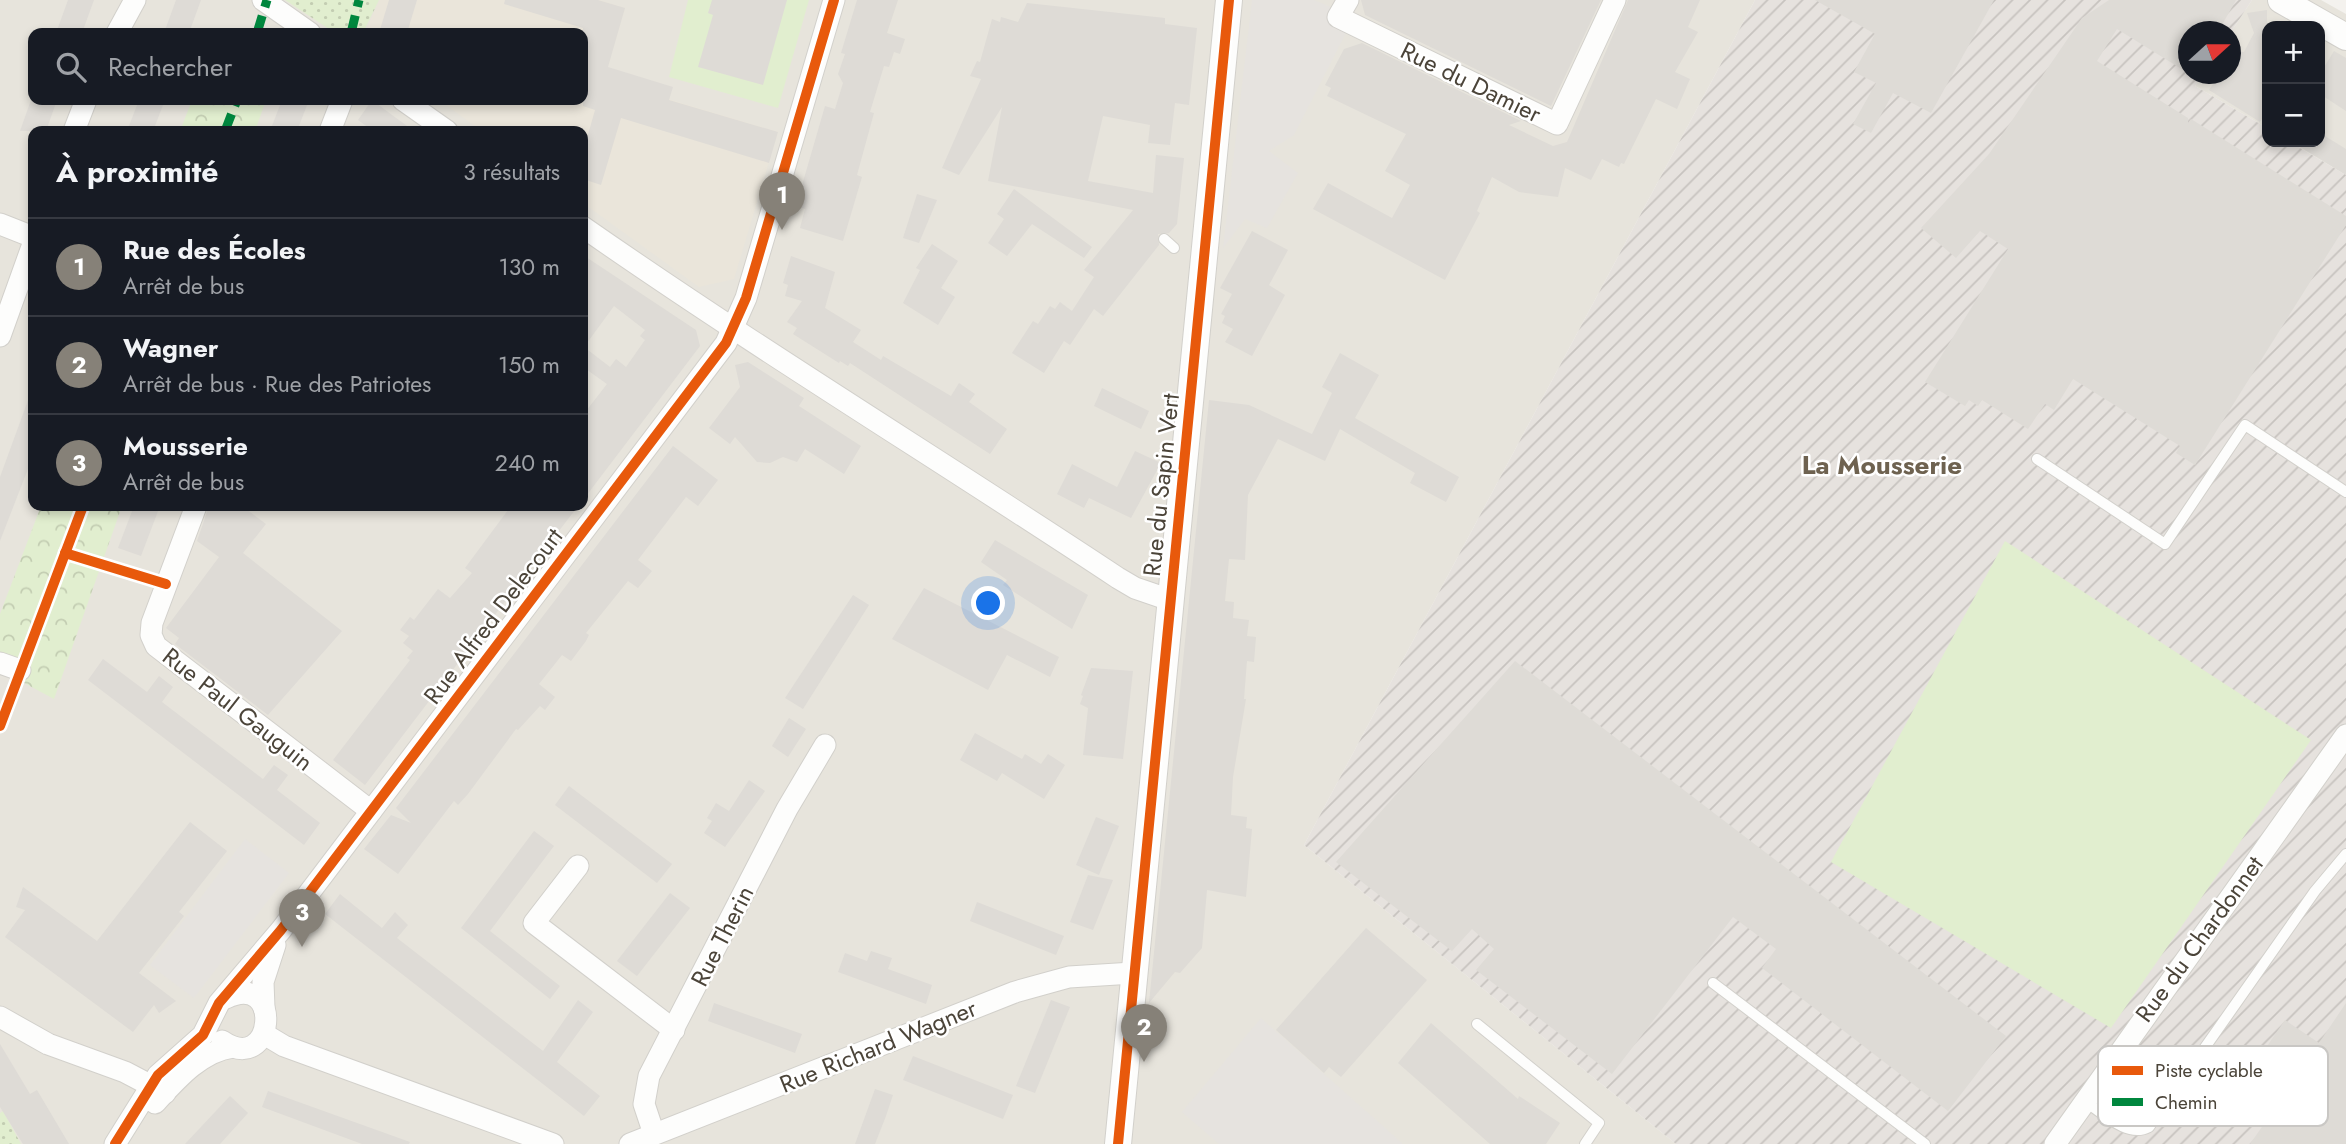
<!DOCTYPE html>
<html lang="fr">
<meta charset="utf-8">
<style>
:root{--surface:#171b24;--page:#242831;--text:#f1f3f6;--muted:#9ea1a6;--line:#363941;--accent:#868178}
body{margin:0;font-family:Jost,sans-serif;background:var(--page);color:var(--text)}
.controls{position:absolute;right:21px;top:21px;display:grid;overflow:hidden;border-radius:14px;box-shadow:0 4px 10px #0003}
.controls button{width:63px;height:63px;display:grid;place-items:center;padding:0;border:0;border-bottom:2px solid var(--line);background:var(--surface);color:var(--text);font:35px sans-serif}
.compass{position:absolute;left:2178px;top:21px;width:63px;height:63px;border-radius:50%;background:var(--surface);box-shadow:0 4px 10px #0003;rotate:69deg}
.you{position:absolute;left:989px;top:604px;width:24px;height:24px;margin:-18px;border:5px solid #fff;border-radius:50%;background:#1a73e8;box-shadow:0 0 0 10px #1a73e833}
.badge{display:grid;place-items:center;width:46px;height:46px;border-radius:50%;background:var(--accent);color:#fff;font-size:23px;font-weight:700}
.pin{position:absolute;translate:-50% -58px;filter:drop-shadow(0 2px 4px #0008)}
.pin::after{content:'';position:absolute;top:37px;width:24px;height:21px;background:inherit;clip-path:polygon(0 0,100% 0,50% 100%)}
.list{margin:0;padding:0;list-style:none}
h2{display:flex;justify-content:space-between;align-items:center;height:91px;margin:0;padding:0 28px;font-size:30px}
h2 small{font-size:23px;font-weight:400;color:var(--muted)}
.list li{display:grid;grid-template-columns:46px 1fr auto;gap:21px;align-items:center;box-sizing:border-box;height:98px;padding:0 28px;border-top:2px solid var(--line)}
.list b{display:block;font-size:26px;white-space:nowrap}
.list p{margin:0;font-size:23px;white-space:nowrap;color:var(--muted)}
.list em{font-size:23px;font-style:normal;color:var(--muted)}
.icon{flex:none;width:38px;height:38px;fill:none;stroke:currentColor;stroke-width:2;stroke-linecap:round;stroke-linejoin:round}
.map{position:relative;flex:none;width:2346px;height:1144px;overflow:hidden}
.search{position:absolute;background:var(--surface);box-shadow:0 4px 10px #0003;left:28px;top:28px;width:560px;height:77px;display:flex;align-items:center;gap:18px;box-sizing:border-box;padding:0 24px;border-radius:14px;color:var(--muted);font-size:26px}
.panel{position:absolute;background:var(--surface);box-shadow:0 4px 10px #0003;left:28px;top:126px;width:560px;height:385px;border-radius:14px}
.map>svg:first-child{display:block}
</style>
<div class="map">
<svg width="2346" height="1144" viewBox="0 0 2346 1144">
<defs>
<pattern id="industrial-furrows" width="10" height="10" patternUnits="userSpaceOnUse" patternTransform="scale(1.75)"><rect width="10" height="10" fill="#e6e2de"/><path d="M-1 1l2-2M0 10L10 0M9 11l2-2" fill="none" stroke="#c7c3bf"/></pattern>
<pattern id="forest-crowns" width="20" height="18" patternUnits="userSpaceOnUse" patternTransform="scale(1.75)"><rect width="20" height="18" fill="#e1eecf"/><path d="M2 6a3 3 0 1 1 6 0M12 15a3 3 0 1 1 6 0" fill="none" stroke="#c3cdb2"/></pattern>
<pattern id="park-dots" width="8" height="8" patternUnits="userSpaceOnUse" patternTransform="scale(1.75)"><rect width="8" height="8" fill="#e1eecf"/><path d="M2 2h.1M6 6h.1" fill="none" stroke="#c3cdb2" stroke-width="1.8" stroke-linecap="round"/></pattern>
</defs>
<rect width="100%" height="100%" fill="#f4f2ee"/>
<g fill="#e7e4dc" fill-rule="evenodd">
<path d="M 0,0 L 1755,0 L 1304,845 L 1676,1144 L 0,1144 ZM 33,33 L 583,33 L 583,100 L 33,100 ZM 33,131 L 583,131 L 583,506 L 33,506 Z"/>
<polygon points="2252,0 2321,0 2346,14 2346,175 2290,142 2320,142 2320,26 2267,26 2267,128 2195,86 2203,74 2230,74 2231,32"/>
</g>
<polygon fill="url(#industrial-furrows)" points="1755,0 2252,0 2231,32 2188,32 2188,74 2203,74 2195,86 2267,128 2267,142 2290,142 2346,175 2346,1144 1676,1144 1304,845"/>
<polygon fill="#eae5da" points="379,0 600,0 625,8 604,80 778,132 734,279 699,287 583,203 583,131 482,131 439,100 583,100 583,33 365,33"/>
<g fill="#e1eecf">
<polygon points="688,0 809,0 778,108 669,77"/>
<polygon points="2005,541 2311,740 2111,1028 1831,862"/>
</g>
<g fill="url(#forest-crowns)">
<polygon points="192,100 266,100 255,131 180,131"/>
<polygon points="41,506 122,506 54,699 0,670 0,614"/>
</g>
<g fill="url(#park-dots)">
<polygon points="285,0 379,0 363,33 335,33"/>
<polygon points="3,1111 21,1144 0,1144 0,1113"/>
</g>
<g fill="#e6e3df">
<polygon points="1252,0 1314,0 1354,17 1294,135 1269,151 1298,173 1267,228 1245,219 1223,248"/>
<polygon points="245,839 289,873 194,998 150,965"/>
<polygon points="1261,1018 1402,1143 1402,1144 1219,1144 1182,1112"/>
</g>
<g fill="#dedbd6" fill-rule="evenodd">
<polygon points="68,0 94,0 82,33 56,33"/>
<polygon points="176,0 201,0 189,33 164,33"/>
<polygon points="389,0 417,0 407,33 379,33"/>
<polygon points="505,0 598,0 625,8 608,67 673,87 669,100 778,132 769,163 621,118 601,185 583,179 583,152 595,110 583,106 583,28 504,4"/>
<polygon points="712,0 787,0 763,85 698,67 713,15 708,13"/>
<polygon points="857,0 898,0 887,33 905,39 900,54 894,52 889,67 884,66 870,112 874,113 857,175 862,177 843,241 800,228 805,209 796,206 825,106 835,109 843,83 838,74 845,54 841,53"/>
<polygon points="1361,0 1601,0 1551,106 1365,15"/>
<polygon points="1628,0 1700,0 1688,27 1698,32 1675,72 1690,79 1677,109 1656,99 1624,164 1621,163 1619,167 1602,159 1591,180 1565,168 1558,197 1519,192 1492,177 1477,211 1480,213 1445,280 1313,209 1328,183 1392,218 1410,185 1385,171 1406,134 1327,96 1331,88 1325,85 1344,49 1362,43 1521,121 1509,125 1553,146 1567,142"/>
<polygon points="1815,0 1994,0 1931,113 1893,93 1871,133 1853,124 1876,83 1854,72 1875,34"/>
<polygon points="2109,0 2236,0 2218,32 2188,32 2188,73 2117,29 2097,61 2188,118 2188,123 2191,119 2346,216 2346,225 2195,465 2176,453 2180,446 2073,379 2054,410 2045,404 2028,429 1982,400 1978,406 1969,400 1965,406 1925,382 2008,249 1980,231 1956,258 1921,228 1989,154 2082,18"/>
<polygon points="1027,3 1165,18 1165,24 1197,28 1189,105 1175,103 1170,145 1148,143 1150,125 1103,116 1088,181 1153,193 1156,155 1184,158 1177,224 1169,233 1158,234 1159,245 1103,316 1094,309 1070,345 1064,341 1044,373 1012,353 1033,321 1038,324 1050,306 1055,309 1060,302 1072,311 1094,277 1084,270 1133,210 988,181 1002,107 959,175 942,168 981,79 970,76 977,61 980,62 992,19 1000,22 1001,17 1018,22"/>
<polygon points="2267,10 2267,110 2260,122 2209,90 2220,74 2230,74 2230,51 2244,52 2254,33 2247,13"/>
<polygon points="2334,51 2346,58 2346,111 2320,94 2320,74"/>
<polygon points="31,100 57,100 46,131 20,131"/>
<polygon points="139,100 165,100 153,131 127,131"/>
<polygon points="282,100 309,100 297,131 270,131"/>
<polygon points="372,100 392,115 414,131 373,131 358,120"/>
<polygon points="2320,133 2346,149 2346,175 2292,142 2320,142"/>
<polygon points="1014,189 1092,247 1084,258 1032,224 1007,256 988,243 1004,219 997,214"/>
<polygon points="917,194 937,200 919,243 903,238"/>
<polygon points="1252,231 1288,250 1269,285 1285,295 1252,356 1225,342 1233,329 1222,323 1225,316 1221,314 1232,294 1220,288"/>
<polygon points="932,244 958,261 941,288 955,297 938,325 903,303 920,270 916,268"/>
<path d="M 583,255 L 696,330 L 700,346 L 583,500 L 583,415 L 607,384 L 583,367 ZM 614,306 L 645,330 L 640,336 L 645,340 L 626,367 L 616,359 L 610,367 L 584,347 Z"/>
<polygon points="791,256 835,272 825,308 861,330 853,342 881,360 883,356 951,396 959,383 975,394 969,402 1007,429 990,454 850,363 848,366 840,361 839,363 793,334 797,328 787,322 802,301 785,296 788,285 783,283"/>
<polygon points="1340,353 1379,375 1355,418 1459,477 1446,502 1410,483 1415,473 1340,429 1325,461 1278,439 1248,495 1245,560 1229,559 1225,601 1234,602 1233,618 1249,620 1247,636 1256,637 1254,662 1247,661 1244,699 1246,699 1233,777 1231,815 1247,817 1246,828 1252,829 1246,897 1207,890 1202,948 1180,973 1175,972 1149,1003 1209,400 1249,405 1312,434 1332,393 1322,387"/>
<polygon points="748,362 804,398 799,406 861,446 844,474 805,449 797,462 783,457 770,463 757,462 735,437 730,444 709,428 740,387 735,365"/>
<polygon points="1102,388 1149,411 1141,429 1094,406"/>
<polygon points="31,392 33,456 0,541 0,477"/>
<polygon points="673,446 718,480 698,506 686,497 638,560 652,571 638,588 628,581 586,633 589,635 586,641 571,661 562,655 539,684 555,697 545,710 540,706 518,730 516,729 468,794 458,805 454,801 398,874 364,849 391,815 411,823 396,808"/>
<polygon points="1135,451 1161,463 1131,518 1089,498 1084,508 1057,494 1072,464 1117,487"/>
<polygon points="134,506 160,506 141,556 118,548"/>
<polygon points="209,506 242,506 266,524 243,553 342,631 268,715 175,644 179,638 166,628 219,557 197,541"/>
<polygon points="511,506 578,506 365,785 333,760 410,660 407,658 413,651 403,643 409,636 400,630 410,617 414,620 438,589 450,598 472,573 465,568"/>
<polygon points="995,540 1088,595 1072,629 1003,585 1007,580 981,562"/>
<polygon points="924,588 1059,657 1050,677 1007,655 988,690 892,639"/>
<polygon points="853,595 869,605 803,709 785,698"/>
<polygon points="103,659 147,692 159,676 173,687 162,702 263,779 274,765 288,775 277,790 320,823 304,845 88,680"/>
<polygon points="1515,661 2006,1036 1948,1111 1762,968 1776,949 1733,917 1612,1074 1476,970 1494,949 1472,929 1452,951 1336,862"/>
<polygon points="1091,668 1133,671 1123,759 1083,755 1088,708 1080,704 1083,696 1081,695"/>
<polygon points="789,718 806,729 788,757 772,746"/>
<polygon points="975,733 1022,759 1025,754 1041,764 1048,754 1065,765 1044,799 1002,773 997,781 960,760"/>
<polygon points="749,780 765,791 725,847 704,833 712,821 707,818 716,803 729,811"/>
<polygon points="569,786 672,864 657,883 555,805"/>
<polygon points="1096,817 1119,826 1099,875 1076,865"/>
<polygon points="190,822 227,851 179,912 184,916 139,973 176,1001 159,1013 154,1005 133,1032 5,937 25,910 16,907 23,887 97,941"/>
<polygon points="534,831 554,846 490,931 560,986 550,999 461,928"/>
<polygon points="1088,875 1113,880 1093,930 1070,922"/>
<polygon points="670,893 690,908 637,976 617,961"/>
<polygon points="340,894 382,928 395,912 408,925 397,938 543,1051 578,1000 593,1012 557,1062 600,1096 584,1116 325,914"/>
<polygon points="977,902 1064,936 1056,955 970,921"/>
<polygon points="1366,928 1427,980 1341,1077 1329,1067 1324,1073 1276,1030"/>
<polygon points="871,951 892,958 888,969 932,985 926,1004 838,972 845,953 867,961"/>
<polygon points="1051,1000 1070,1007 1035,1093 1016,1086"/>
<polygon points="714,1003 802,1034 795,1053 708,1021"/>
<polygon points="2346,1003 2346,1144 2250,1144 2264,1124 2230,1100 2285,1020 2319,1043"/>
<polygon points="1431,1023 1518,1099 1519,1096 1560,1123 1546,1144 1490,1144 1398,1063"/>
<polygon points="0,1044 30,1094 37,1090 69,1144 23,1144 0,1107"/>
<polygon points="913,1056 1013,1095 1003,1119 903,1080"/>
<polygon points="875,1089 893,1095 886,1116 875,1144 855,1144"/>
<polygon points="268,1091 410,1142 409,1144 362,1144 262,1107"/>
<polygon points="230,1096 248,1113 220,1144 185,1144"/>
</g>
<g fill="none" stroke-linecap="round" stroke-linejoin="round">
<defs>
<g id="service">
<polyline points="1164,239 1174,248"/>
<polyline points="2037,459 2165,544 2245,425 2346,492"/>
<polyline points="1713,983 1925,1144"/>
<polyline points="1477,1024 1599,1123 1585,1144"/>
<path d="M 2083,1100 C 2102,1112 2127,1139 2149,1127 L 2315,891 L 2346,854"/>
</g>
<g id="minor">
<polyline points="263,0 310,33"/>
<polyline points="1348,0 1338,17 1557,124 1615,0"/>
<polyline points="117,33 135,0"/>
<polyline points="403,100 447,131"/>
<polyline points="74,131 86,100"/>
<polyline points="330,131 342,100"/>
<polyline points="0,224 33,237"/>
<path d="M 583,227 C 758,349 940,460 1118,578 L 1135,588 L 1170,600"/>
<polyline points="0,336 33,244"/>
<polyline points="196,506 152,623 151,635 156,646 371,811"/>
<polyline points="0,663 20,670"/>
<polyline points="578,866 534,923 674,1030"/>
<polyline points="264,1008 263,982 275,945"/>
<polyline points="0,1017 48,1044 125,1072 165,1093"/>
<polyline points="264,1034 284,1046 553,1144"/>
<path d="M 222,1041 C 275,1077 284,970 226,998"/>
<path d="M 155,1103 C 176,1080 201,1051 233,1047"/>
<polyline points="654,1134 644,1104 649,1076 787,809 825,745"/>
<polyline points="115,1144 158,1075 203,1035 219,1003 281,930 726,343 746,298 834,0"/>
<polyline points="630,1144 1015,992 1069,977 1133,973"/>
<polyline points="2055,1144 2346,735"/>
</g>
<g id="tertiary">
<polyline points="2281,0 2346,37"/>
<polyline points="1118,1144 1229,0"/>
</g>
</defs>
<use href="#service" stroke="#d2d0cb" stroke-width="12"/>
<use href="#minor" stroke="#d2d0cb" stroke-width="23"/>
<use href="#tertiary" stroke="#d2d0cb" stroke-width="28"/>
<use href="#service" stroke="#fdfdfc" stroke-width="10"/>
<use href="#minor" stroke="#fdfdfc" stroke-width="21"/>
<use href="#tertiary" stroke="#fdfdfc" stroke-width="26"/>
<g stroke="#00873e" stroke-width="9" stroke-dasharray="18 9" stroke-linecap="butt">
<polyline points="257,33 267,0"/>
<polyline points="351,33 359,0"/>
<polyline points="225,131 237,100"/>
</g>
<defs>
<g id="cycleway">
<polyline points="65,553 166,584"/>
<polyline points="0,726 83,506"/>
<polyline points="115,1144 158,1075 203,1035 219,1003 281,930 726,343 746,298 834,0"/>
<polyline points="1118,1144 1229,0"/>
</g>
</defs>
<use href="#cycleway" stroke="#fff" stroke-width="15"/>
<use href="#cycleway" stroke="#e8590c" stroke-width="10"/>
</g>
<g text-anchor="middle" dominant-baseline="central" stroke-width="5" stroke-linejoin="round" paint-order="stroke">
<g font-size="24" fill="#4b4439" stroke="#fff">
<text transform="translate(1471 82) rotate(26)">Rue du Damier</text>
<text transform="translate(1161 485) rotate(-84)">Rue du Sapin Vert</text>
<text transform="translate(493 616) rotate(-53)">Rue Alfred Delecourt</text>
<text transform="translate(238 709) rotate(38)">Rue Paul Gauguin</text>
<text transform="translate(722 936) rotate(-63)">Rue Therin</text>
<text transform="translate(2199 939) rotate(-54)">Rue du Chardonnet</text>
<text transform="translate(878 1046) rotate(-22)">Rue Richard Wagner</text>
</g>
<g font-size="26" font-weight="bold" fill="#6e6250" stroke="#fff">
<text x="1882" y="465">La Mousserie</text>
</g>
</g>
<rect x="2098" y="1046" width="230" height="80" rx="10" fill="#fff" stroke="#c9c7c4" stroke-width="2"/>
<rect x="2112" y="1066" width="31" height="9" fill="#e8590c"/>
<rect x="2112" y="1098" width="31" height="8" fill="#00873e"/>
<g font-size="19" fill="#4b4439">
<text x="2155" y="1077">Piste cyclable</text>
<text x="2155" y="1109">Chemin</text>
</g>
</svg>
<div class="controls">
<button>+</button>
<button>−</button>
</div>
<svg class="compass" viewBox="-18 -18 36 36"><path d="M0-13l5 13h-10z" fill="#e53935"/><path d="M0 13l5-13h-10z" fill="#9ea1a6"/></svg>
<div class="you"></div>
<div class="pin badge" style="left:782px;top:230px">1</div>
<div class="pin badge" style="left:1144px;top:1062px">2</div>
<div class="pin badge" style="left:302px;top:947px">3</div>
<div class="search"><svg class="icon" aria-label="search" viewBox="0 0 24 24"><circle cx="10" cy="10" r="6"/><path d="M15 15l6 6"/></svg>Rechercher</div>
<section class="panel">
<h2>À proximité<small>3 résultats</small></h2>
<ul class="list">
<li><span class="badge">1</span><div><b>Rue des Écoles</b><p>Arrêt de bus</p></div><em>130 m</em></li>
<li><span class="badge">2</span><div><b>Wagner</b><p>Arrêt de bus · Rue des Patriotes</p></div><em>150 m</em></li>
<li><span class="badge">3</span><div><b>Mousserie</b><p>Arrêt de bus</p></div><em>240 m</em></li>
</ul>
</section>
</div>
